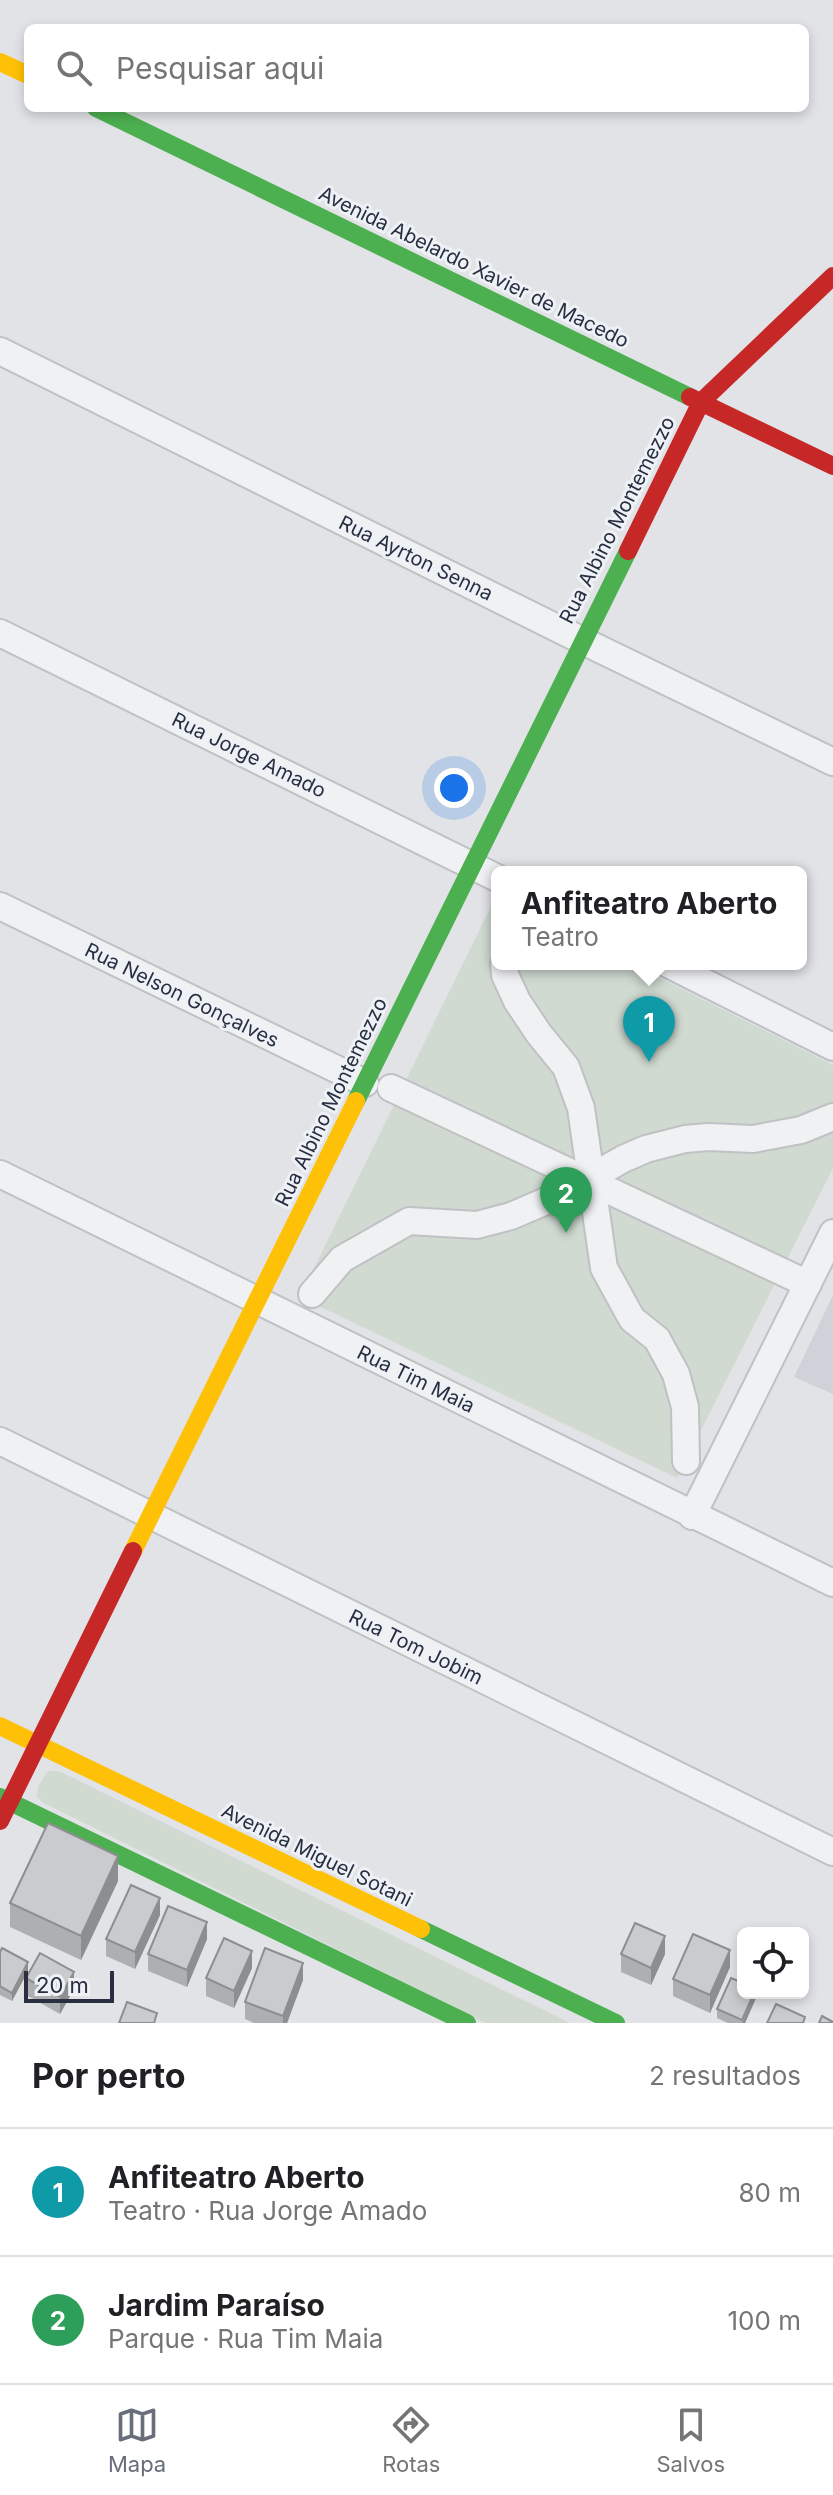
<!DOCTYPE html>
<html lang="pt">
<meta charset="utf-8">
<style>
:root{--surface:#fff;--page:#f2f2f2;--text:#202124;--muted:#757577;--line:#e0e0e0;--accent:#686e7a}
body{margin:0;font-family:Inter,sans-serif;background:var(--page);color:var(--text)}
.controls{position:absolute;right:24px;bottom:24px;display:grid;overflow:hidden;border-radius:12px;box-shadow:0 4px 12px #0003}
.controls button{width:72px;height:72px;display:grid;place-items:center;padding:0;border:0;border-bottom:2px solid var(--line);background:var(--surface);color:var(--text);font:40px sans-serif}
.scale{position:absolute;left:24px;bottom:20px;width:90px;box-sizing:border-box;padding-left:8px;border:4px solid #272f40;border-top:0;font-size:22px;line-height:28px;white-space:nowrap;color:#272f40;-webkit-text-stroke:6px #eef1f6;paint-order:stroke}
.you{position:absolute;left:454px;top:788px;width:28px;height:28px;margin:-20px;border:6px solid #fff;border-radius:50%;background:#1a73e8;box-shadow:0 0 0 12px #1a73e833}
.badge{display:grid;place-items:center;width:52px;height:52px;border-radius:50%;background:var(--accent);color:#fff;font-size:26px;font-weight:700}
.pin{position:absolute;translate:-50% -66px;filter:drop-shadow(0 2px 4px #0008)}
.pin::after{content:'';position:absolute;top:42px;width:28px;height:24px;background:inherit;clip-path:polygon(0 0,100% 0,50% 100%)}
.popup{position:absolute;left:491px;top:866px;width:316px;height:104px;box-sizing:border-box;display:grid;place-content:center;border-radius:12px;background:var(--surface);filter:drop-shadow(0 2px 6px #0005);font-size:26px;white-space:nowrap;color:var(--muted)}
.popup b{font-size:30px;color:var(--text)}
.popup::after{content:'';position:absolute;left:50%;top:100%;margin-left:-16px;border:16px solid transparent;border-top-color:var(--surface)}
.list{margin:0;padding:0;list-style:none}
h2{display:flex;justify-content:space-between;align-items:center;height:104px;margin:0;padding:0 32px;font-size:34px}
h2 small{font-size:26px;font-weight:400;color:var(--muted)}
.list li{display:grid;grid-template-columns:52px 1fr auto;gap:24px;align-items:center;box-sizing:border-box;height:128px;padding:0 32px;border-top:2px solid var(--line)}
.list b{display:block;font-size:30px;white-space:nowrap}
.list p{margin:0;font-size:26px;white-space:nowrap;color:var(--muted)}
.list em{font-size:26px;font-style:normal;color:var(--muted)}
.icon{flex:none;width:44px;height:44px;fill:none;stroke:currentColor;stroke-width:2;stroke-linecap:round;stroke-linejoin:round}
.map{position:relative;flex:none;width:833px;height:2023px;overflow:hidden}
.search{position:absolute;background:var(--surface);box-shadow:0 4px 12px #0003;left:24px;right:24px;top:24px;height:88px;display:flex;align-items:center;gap:20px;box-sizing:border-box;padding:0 28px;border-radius:12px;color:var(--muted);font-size:30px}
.sheet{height:360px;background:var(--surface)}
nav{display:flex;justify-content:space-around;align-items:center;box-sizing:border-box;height:112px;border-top:2px solid var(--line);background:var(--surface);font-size:22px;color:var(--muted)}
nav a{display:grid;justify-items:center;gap:4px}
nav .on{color:var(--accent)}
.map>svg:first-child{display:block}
</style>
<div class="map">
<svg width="833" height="2023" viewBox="0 0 833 2023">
<rect width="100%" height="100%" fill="#e1e3e6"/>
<polygon fill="#cfd2d9" points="833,1295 833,1394 794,1377"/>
<g fill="#d0dad1">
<polygon points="496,896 497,964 632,964 833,1065 833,1168 677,1478 300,1297"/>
<polygon points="48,1771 59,1771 570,2023 485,2023 42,1802 37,1796 38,1787"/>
</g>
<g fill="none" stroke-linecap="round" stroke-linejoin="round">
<defs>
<g id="street">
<polyline points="0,351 581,640 833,762"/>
<polyline points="0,633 497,878"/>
<polyline points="0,906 365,1083"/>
<polyline points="504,964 505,975 517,1001 539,1034 566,1067 581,1108 604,1268 632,1319 657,1339 676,1374 685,1407 686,1461"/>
<polyline points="668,964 833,1047"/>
<polyline points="391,1088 808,1284"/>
<polyline points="0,1174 833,1583"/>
<polyline points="312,1294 342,1259 409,1221 477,1225 511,1216 560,1195 623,1159 646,1149 685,1139 709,1137 753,1139 801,1130 833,1117"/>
<polyline points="0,1441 833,1852"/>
<polyline points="692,1516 833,1233"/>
</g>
</defs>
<use href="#street" stroke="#bfc1c4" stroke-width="30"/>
<use href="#street" stroke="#f0f1f3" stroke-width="26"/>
<g stroke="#4caf50" stroke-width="18">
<polyline points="96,108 690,397"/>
<polyline points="356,1101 628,551"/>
<polyline points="0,1797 467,2023"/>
<polyline points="421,1929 616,2023"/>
</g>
<g stroke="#ffc107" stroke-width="18">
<polyline points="0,62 28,75"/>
<polyline points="133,1551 356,1101"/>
<polyline points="0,1726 421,1929"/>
</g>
<g stroke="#c62828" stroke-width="18">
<polyline points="690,397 833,466"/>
<polyline points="628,551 701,402 833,276"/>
<polyline points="0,1821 133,1551"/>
</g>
</g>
<g fill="#adafb1">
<polygon points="118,1881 81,1960 10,1927 10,1903"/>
<polygon points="160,1915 135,1969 106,1956 106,1939"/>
<polygon points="207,1939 187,1987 148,1971 148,1954"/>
<polygon points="0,1952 28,1971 12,2001 0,1995"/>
<polygon points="621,1954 665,1954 651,1985 621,1972"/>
<polygon points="730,1967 710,2013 673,1996 673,1979"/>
<polygon points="252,1968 234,2008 206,1996 206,1978"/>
<polygon points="26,1978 74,1989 60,2014 26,1995"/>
<polygon points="303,1980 287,2023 254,2023 245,2019 245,2002"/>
<polygon points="756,1993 756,1998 745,2023 728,2023 717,2018 717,2009"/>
</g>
<g fill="#8d8e90">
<polygon points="118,1856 118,1881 81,1960 81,1936"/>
<polygon points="160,1898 160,1915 135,1969 135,1952"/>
<polygon points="207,1922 207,1939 187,1987 187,1970"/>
<polygon points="665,1936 665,1954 651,1985 651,1968"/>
<polygon points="730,1950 730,1967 710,2013 710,1995"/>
<polygon points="252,1951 252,1968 234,2008 234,1991"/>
<polygon points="28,1962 28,1971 12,2001 12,1993"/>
<polygon points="303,1963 303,1980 287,2023 283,2023 283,2016"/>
<polygon points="74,1972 74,1989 60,2014 60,1997"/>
<polygon points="754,1993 756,1993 756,1998 745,2023 742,2023"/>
</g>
<g fill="#c9cbce" stroke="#8d8e90" stroke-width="2">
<polygon points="48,1823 118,1856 81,1936 10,1903"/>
<polygon points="131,1885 160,1898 135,1952 106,1939"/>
<polygon points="168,1906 207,1922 187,1970 148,1954"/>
<polygon points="635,1923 665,1936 651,1968 621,1954"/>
<polygon points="693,1934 730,1950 710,1995 673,1979"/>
<polygon points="224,1938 252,1951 234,1991 206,1978"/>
<polygon points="2,1948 28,1962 12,1993 0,1986 0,1952"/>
<polygon points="265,1948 303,1963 283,2016 245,2002"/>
<polygon points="40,1953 74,1972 60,1997 26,1978"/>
<polygon points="731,1978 743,1983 743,1993 754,1993 742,2020 717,2009"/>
<polygon points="127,2002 157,2013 154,2023 119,2023"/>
<polygon points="776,2004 805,2017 803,2023 767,2023"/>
<polygon points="822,2016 833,2022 833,2023 819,2023"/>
</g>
<g text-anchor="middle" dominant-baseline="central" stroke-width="6" stroke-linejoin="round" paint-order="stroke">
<g font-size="20" fill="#272f40" stroke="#eef1f6">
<text transform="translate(474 267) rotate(26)">Avenida Abelardo Xavier de Macedo</text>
<text transform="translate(617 520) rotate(-63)">Rua Albino Montemezzo</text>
<text transform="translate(416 558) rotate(26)">Rua Ayrton Senna</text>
<text transform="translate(249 755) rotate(26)">Rua Jorge Amado</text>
<text transform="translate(182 995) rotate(26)">Rua Nelson Gonçalves</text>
<text transform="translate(331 1102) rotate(-64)">Rua Albino Montemezzo</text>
<text transform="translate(416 1379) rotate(26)">Rua Tim Maia</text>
<text transform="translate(416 1647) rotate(26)">Rua Tom Jobim</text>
<text transform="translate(317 1855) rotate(26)">Avenida Miguel Sotani</text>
</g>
</g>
</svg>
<div class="controls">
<button><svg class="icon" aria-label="locate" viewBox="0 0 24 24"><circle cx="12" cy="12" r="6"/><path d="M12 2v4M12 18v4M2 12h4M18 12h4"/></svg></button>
</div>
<div class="scale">20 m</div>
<div class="you"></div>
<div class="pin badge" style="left:649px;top:1062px;background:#0f9aa8">1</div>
<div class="popup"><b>Anfiteatro Aberto</b>Teatro</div>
<div class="pin badge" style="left:566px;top:1233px;background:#2e9e5b">2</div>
<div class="search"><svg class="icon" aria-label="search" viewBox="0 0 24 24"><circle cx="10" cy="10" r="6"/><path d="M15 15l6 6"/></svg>Pesquisar aqui</div>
</div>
<section class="sheet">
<h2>Por perto<small>2 resultados</small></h2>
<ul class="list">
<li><span class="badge" style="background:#0f9aa8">1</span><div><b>Anfiteatro Aberto</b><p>Teatro · Rua Jorge Amado</p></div><em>80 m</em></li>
<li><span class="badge" style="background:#2e9e5b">2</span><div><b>Jardim Paraíso</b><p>Parque · Rua Tim Maia</p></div><em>100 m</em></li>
</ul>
</section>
<nav>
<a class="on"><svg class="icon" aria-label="map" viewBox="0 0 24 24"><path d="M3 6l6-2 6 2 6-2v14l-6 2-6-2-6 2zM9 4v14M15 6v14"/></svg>Mapa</a>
<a><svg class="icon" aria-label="directions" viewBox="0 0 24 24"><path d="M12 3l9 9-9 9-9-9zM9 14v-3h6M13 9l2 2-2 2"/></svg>Rotas</a>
<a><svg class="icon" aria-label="saved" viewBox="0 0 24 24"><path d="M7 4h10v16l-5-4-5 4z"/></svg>Salvos</a>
</nav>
